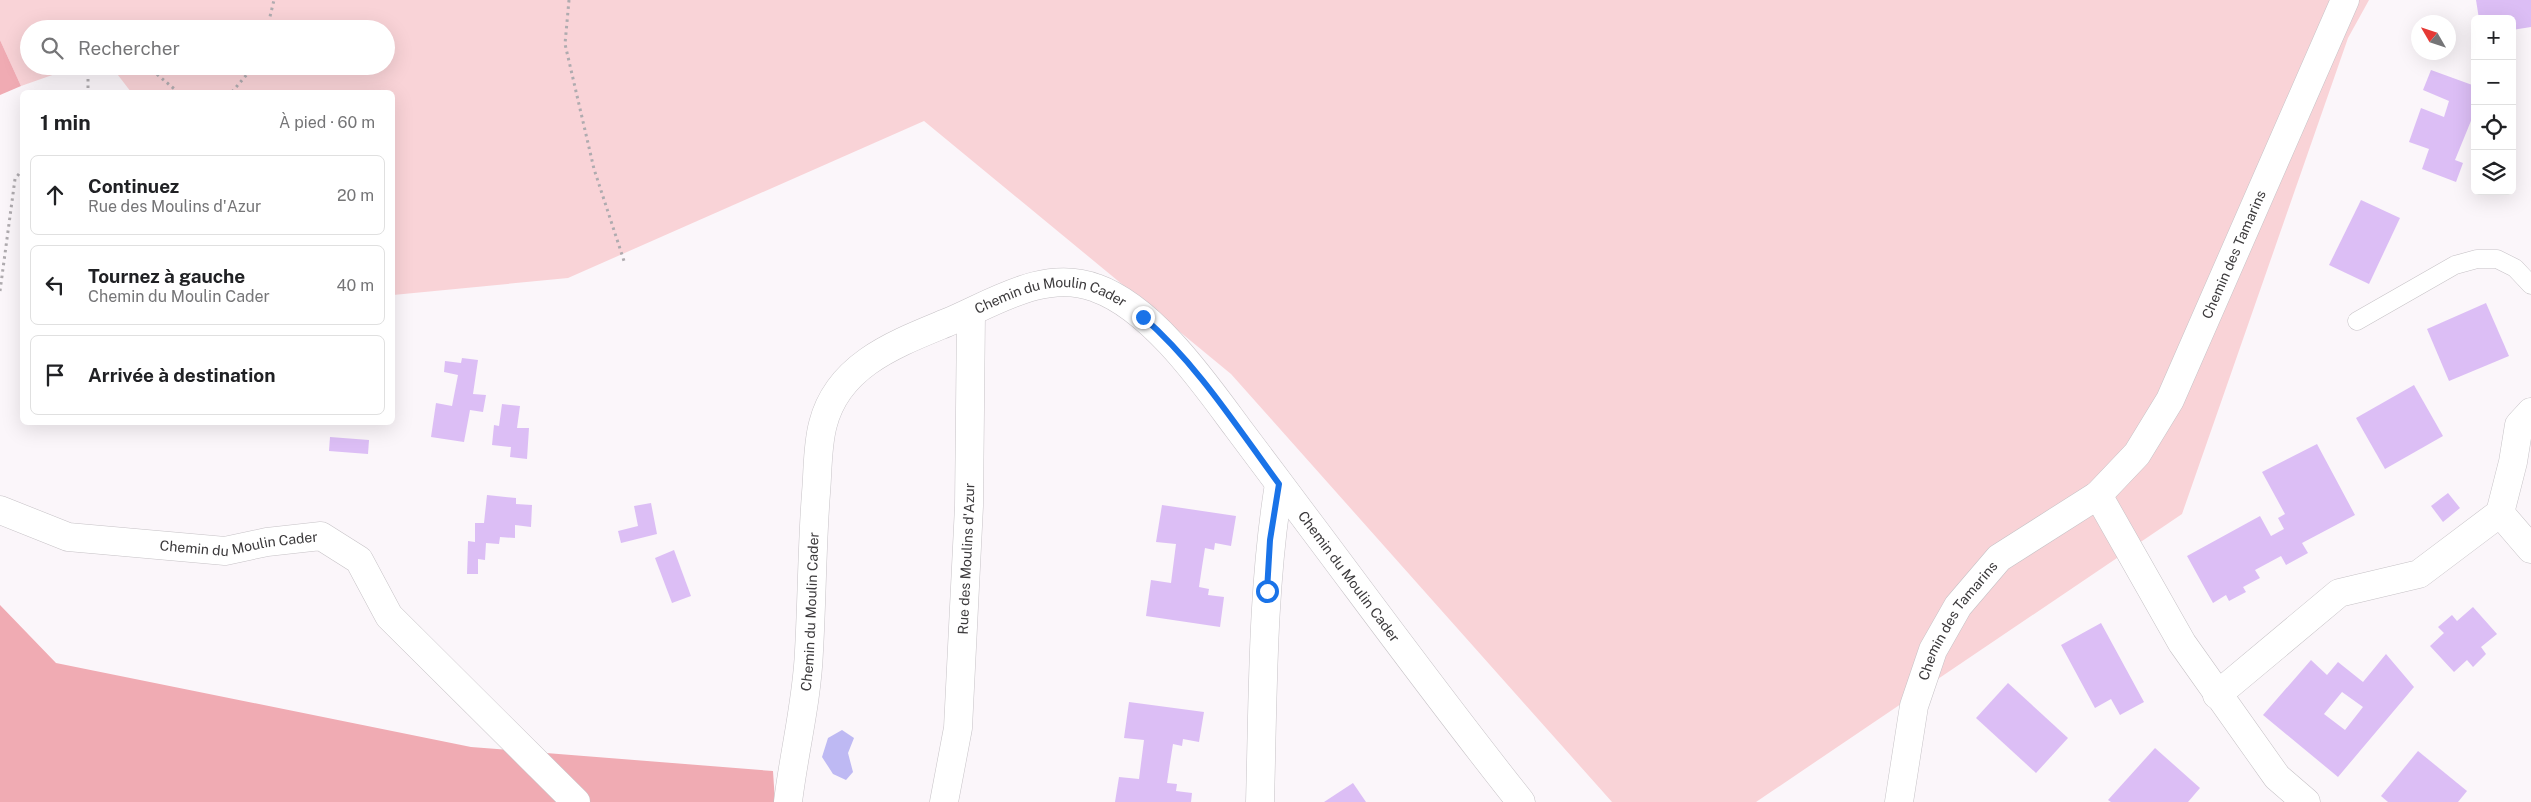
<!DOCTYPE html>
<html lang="fr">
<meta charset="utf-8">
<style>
:root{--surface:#fff;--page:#f2f2f2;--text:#202124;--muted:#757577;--line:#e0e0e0}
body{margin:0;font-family:"Public Sans",sans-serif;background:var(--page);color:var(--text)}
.controls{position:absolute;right:15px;top:15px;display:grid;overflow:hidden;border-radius:8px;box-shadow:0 5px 20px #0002}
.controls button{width:45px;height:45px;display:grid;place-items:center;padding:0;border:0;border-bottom:1px solid var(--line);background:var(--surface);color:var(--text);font:25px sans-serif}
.compass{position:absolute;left:2411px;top:15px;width:45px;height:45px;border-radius:50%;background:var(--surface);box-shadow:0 5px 20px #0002;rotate:309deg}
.stop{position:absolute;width:15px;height:15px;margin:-11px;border:4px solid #1a73e8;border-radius:50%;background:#fff}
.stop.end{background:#1a73e8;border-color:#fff;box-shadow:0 1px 5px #0008}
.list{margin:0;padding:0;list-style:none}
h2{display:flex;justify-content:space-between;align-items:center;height:65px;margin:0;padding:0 20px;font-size:21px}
h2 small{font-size:16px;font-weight:400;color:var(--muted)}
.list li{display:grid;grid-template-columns:32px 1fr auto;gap:15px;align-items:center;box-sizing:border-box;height:80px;margin:0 10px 10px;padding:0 10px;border:1px solid var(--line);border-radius:8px}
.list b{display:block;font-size:19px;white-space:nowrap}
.list p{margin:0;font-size:16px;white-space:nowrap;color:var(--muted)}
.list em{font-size:16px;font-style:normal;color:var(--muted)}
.icon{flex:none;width:28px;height:28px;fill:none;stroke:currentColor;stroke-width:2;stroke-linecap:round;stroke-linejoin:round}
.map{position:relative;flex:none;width:2531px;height:802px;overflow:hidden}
.search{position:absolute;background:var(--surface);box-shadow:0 5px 20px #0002;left:20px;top:20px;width:375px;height:55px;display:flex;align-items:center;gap:12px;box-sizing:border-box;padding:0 18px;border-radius:28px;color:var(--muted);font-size:19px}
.panel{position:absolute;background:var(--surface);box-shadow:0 5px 20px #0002;left:20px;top:90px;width:375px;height:335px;border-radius:8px}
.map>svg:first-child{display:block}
</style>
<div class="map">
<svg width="2531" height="802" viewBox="0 0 2531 802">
<rect width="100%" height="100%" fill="#fbf6fa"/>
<polygon fill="#f9d3d7" points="0,0 2369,0 2348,38 2182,514 1756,802 1612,802 1231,374 924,121 568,278 393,295 392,92 131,92 111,66 386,66 386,29 29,29 29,66 78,66 21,86 0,40"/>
<g fill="#f0abb3">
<polygon points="0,40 21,86 0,95"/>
<polygon points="0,605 56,663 471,747 773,771 775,802 0,802"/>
</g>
<polygon fill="#beb9f3" points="842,730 854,738 848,753 853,772 846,780 833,774 822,757 828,738"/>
<g fill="#dcbef5" fill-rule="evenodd">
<polygon points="2476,0 2531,0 2531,27 2512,30 2512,19 2479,19"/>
<polygon points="2431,70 2475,86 2475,111 2455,160 2463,163 2456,182 2422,169 2429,149 2409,142 2421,108 2444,117 2449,101 2423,90"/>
<polygon points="2361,200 2400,218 2369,284 2329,265"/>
<polygon points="2486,303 2509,356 2449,381 2427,329"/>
<polygon points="462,358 478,360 473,394 486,395 483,412 470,410 464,442 431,437 436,403 452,406 458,375 444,372 445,361 461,363"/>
<polygon points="2414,385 2443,436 2385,469 2356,418"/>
<polygon points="502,404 520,406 517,428 529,428 527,459 510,457 511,447 492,445 494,425 499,426"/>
<polygon points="330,437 369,440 368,454 329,451"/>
<polygon points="2317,444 2355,515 2302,543 2308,553 2286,565 2281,556 2255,570 2260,578 2243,587 2246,592 2229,601 2226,595 2213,603 2187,556 2260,516 2271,536 2284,529 2278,518 2285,514 2262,472"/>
<polygon points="2448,493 2460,508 2443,522 2431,506"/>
<polygon points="487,495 516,498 516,504 532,505 531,527 515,525 515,538 500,537 499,544 486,543 485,560 478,559 478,574 467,574 468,541 475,542 475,523 484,523"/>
<polygon points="651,503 657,534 621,543 618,531 638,526 634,506"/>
<polygon points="1162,505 1236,516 1231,546 1215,543 1214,550 1205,548 1202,567 1199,587 1209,589 1208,595 1224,597 1220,627 1146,616 1151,580 1171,583 1176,544 1156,542"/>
<polygon points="674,550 691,596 672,603 655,558"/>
<polygon points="2473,607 2497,634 2481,647 2486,654 2473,667 2467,660 2454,672 2430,646 2444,633 2438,627 2452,615 2457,621"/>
<polygon points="2101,623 2144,702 2120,715 2111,699 2095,708 2061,645"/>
<path d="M 2386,654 L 2414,687 L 2338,777 L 2263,715 L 2311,660 L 2327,675 L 2338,662 L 2363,682 ZM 2342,692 L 2363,707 L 2345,730 L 2324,714 Z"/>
<polygon points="2008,683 2068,738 2036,773 1976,718"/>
<polygon points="1129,702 1204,712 1199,742 1183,739 1182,746 1173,744 1170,763 1167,783 1177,784 1176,791 1192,793 1191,802 1115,802 1119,777 1139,779 1144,740 1124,738"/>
<polygon points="2155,748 2200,788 2188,802 2111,802 2108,800"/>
<polygon points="2418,751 2467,791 2458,802 2388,802 2381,796"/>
<polygon points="1353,783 1366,802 1324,802"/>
</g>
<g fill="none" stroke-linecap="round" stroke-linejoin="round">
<defs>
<polyline id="service" points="2357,321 2455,265 2477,259 2497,259 2515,268 2531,285"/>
<g id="minor">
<polyline points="2098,495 2182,643 2277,777 2306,802"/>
<path id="s1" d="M 0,510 L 68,537 L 225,551 L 267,542 L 321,536 L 359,560 L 389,616 L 576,802"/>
<polyline points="2500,513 2531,549"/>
<polyline points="2217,695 2339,593 2419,574 2500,513 2513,462 2519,425 2531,412"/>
<path id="s2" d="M 788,802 C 794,752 807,702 809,651 C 812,598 812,545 816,493 C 818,470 817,446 823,424 C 838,365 895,344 946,323 C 992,304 1044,268 1096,288 C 1152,308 1203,381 1237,427 C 1262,460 1287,494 1312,527 C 1381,619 1449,712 1521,802"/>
<path id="s3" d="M 944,802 L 958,728 L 969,506 L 971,313"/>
<path d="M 1260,802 C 1263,696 1262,589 1279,484"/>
<path id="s4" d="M 1899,802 L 1914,706 L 1933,650 L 1958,606 L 1999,558 L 2098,495 L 2137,454 L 2170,400 L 2345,0"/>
</g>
</defs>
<use href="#service" stroke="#c6c2c6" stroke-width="19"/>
<use href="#minor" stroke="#c6c2c6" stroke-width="29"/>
<g stroke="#afabaf" stroke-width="3" stroke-dasharray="2.5 4" stroke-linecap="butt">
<polyline points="569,0 565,44 594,169 625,264"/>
<polyline points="267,29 274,0"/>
<polyline points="88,66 88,92"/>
<polyline points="147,66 178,92"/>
<polyline points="232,92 254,66"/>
<polyline points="0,291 15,179 22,170"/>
</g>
<use href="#service" stroke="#fff" stroke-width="18"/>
<use href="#minor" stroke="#fff" stroke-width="28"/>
</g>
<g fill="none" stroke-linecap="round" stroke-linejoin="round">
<path stroke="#1a73e8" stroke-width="6" d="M 1143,317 C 1197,364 1237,427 1279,484 L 1270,540 L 1267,591"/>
</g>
<g text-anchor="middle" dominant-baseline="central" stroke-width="5" stroke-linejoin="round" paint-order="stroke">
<g font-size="14" fill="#3c3a3c" stroke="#fff">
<text stroke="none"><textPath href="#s4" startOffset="666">Chemin des Tamarins</textPath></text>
<text stroke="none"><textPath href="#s2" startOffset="658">Chemin du Moulin Cader</textPath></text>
<text stroke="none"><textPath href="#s1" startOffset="245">Chemin du Moulin Cader</textPath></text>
<text stroke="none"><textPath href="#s3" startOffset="245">Rue des Moulins d'Azur</textPath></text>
<text stroke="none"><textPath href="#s2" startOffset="1092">Chemin du Moulin Cader</textPath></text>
<text stroke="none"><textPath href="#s2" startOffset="192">Chemin du Moulin Cader</textPath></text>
<text stroke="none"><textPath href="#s4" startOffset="194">Chemin des Tamarins</textPath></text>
</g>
</g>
</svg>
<div class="controls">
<button>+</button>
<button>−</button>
<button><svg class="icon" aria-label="locate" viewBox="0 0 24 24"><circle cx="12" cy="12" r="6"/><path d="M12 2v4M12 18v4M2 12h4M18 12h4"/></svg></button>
<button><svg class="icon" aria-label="layers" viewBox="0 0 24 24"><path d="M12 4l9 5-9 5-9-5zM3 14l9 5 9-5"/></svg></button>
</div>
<svg class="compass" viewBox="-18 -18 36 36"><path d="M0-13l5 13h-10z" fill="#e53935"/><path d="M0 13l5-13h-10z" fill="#757577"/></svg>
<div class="stop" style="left:1267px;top:591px"></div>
<div class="stop end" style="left:1143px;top:317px"></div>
<div class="search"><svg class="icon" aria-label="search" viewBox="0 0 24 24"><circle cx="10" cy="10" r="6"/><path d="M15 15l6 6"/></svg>Rechercher</div>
<section class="panel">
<h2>1 min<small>À pied · 60 m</small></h2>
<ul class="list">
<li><svg class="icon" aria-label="ahead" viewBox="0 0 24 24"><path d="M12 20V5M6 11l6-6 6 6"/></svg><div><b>Continuez</b><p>Rue des Moulins d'Azur</p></div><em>20 m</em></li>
<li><svg class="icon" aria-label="left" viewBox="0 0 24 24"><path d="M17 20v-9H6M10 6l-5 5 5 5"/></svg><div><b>Tournez à gauche</b><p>Chemin du Moulin Cader</p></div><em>40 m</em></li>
<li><svg class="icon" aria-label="arrive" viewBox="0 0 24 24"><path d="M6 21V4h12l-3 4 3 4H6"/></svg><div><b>Arrivée à destination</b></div></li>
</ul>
</section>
</div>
